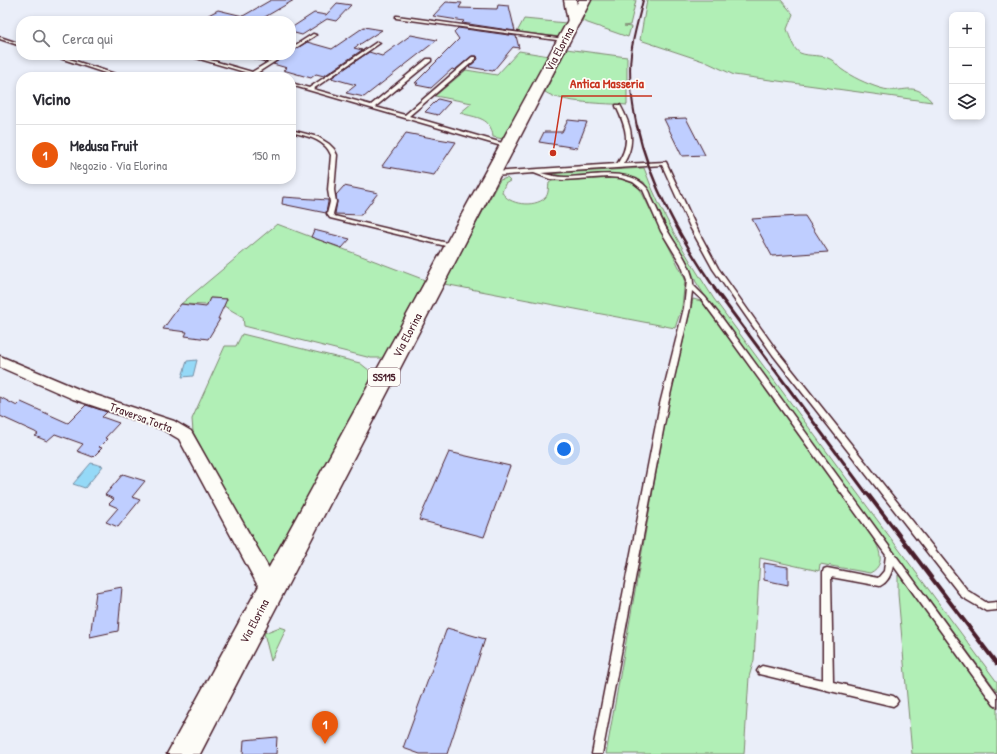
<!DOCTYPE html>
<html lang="it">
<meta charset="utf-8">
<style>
:root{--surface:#fff;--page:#f7f7f7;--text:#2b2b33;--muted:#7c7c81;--line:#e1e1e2;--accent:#ea580c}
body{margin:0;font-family:"Patrick Hand",sans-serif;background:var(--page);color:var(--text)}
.controls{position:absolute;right:12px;top:12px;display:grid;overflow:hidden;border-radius:8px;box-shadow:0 2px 6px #0003}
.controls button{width:36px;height:36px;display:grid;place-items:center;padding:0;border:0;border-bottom:1px solid var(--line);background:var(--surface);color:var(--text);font:20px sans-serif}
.you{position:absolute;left:564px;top:449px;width:14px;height:14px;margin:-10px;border:3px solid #fff;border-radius:50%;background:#1a73e8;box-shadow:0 0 0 6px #1a73e833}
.badge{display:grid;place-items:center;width:26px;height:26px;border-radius:50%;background:var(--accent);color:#fff;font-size:13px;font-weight:700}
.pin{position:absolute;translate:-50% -33px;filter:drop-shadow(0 1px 2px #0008)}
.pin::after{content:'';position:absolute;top:21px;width:14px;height:12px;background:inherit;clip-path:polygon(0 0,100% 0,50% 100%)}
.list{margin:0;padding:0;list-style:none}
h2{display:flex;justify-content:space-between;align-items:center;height:52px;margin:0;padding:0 16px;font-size:17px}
h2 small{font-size:13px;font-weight:400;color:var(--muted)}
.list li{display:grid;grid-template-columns:26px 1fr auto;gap:12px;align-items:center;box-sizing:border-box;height:60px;padding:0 16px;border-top:1px solid var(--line)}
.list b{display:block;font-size:15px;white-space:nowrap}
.list p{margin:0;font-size:13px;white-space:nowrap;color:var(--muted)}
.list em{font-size:13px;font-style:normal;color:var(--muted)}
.icon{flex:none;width:22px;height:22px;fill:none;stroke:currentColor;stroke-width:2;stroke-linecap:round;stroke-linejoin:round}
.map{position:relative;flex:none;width:997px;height:754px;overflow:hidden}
.search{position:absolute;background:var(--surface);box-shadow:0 2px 6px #0003;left:16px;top:16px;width:280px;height:44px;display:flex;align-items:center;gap:10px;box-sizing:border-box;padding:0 14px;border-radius:16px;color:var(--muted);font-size:15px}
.panel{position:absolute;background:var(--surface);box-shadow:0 2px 6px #0003;left:16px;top:72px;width:280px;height:112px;border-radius:16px}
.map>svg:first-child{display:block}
</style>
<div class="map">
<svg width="997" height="754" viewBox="0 0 997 754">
<rect width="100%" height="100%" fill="#eaeef9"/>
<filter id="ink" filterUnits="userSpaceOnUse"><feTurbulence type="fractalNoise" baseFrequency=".025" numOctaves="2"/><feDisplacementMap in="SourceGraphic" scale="8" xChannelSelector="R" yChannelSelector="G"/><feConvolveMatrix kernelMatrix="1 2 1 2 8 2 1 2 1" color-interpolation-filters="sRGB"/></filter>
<g filter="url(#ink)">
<g fill="#b1efb6" stroke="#7e8770">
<polygon points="591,0 636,0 630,25 624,26 631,27 628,37 582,21"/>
<path d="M 647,0 L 781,0 L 793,14 L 787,29 C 790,37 793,49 800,53 C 810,57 821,54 830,59 C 836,62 837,66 841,69 C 852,77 867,84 880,88 C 905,96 912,78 932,102 L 734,75 L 706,62 L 640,40 Z"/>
<polygon points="524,19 566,23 560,37 517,32"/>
<path d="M 566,49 L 627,57 L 627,105 C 605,103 563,104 545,92 Z"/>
<path d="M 519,51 L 549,56 L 503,139 L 493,137 C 491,117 477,118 460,113 L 472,103 L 435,96 L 466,70 L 497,75 Z"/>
<path d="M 644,168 C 661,215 687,257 714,299 L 997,682 L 997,691 L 707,299 L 696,282 L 688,263 L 671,235 L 644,182 C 633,177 623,175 611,175 C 594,174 559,183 546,174 Z"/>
<path d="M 507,178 L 510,181 L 505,184 L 502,192 C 508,205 534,208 545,198 C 549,194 548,188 549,183 L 552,181 L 618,178 L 638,185 L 685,279 L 682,307 L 675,328 L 444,284 L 497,185 L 500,180 Z"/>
<polygon points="277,224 425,280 383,358 371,358 244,326 243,317 224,306 227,299 210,298 207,305 181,304"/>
<path d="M 693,299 L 701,301 L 717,321 L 864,524 C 873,538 892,562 870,573 L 820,564 L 819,571 L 760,558 L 754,660 L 749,677 L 744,754 L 606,754 L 668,406 Z"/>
<polygon points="242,334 360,363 375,375 272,564 266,567 193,432 192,419 225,346 236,346"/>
<polygon points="898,575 904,578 997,708 997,754 912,754 898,594"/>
<polygon points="280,627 286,629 271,661 264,633"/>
</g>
<g fill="#95d9f7" stroke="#778fa5">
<polygon points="197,360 193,376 182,377 187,361"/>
<polygon points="91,463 103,466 85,488 73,484"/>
</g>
<g fill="#bfceff" stroke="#4a1f2b">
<polygon points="271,0 294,0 258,21 197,21 218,10 243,16"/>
<polygon points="446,2 462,3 459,8 497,9 498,5 509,6 515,31 462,23 464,21 433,16"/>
<polygon points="337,3 351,5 336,21 327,19 302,35 291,32 291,28 314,13 326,15"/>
<polygon points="364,27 382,30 354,48 362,50 324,76 316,74 311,78 283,70 287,68 273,64 286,55 291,55 291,52 307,42 332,49"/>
<polygon points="458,28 516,36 519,48 513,47 493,71 469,67 478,59 477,56 472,56 455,70 452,69 431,88 416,85 418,83 415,83 459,39 454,32"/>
<polygon points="411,35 437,40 364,97 346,93 356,85 331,78 369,52 382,56"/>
<polygon points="252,55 277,55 265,62 251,58"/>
<polygon points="438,99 450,102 438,115 425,112"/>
<polygon points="686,118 705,155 682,156 664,119"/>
<polygon points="568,120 587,122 577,148 539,142 544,132 562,132"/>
<polygon points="406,133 432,138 456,142 434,175 382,166"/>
<polygon points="344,186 378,193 361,215 335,214 337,202 336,195"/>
<polygon points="283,197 328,200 328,202 326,213 282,204"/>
<polygon points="798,216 805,216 828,252 772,256 752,219"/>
<polygon points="314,230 350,239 342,248 311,237"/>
<polygon points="210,298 227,299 218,319 220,319 208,339 185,336 187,332 163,329 181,304 206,307"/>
<polygon points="0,397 17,406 21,402 68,423 86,405 107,412 102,417 119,423 105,438 107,439 99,447 102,448 93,457 77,451 83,444 55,434 47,441 35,436 38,434 35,432 0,416"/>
<polygon points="449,452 510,466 484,537 419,520"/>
<polygon points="123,474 145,481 132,497 140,500 118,527 106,522 118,508 109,504 114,499 105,495"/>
<polygon points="764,563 788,567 788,585 764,580"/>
<polygon points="122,587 118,631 90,637 96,592"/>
<polygon points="447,628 485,639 447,754 420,754 403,748"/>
<polygon points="277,737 276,754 243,754 244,740"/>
</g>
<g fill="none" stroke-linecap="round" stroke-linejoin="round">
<defs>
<g id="lane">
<polygon points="397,16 564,39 566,40 564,41 396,18 396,16"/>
<polygon points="313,34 316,35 291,51 291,48"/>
<polygon points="0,37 21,44 21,46 0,39"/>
<polygon points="377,42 380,43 313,89 371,105 427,59 431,59 431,61 375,107 405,115 472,57 476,57 476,59 409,116 509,145 509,147 505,147 291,85 291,83 309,88"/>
<polygon points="51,55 57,55 124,77 117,77"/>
<polygon points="186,55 193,55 252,72 280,55 285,55 257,73 269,77 262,77"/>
<path d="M 616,105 L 620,105 C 631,125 637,143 623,164 L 666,162 L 696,227 L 718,268 L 777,351 L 968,591 L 987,603 L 997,602 L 997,610 L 986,611 L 962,597 L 773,355 L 713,269 L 690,227 L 662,165 L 541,173 C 549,175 556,177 565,177 C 589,177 629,166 647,188 C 650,191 651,196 652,199 C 658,211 663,224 670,235 C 678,248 694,270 693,285 L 705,297 L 722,318 L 997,694 L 997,707 L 994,705 L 893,565 C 892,573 888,582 880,586 L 831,577 L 833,682 L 893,696 L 896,698 L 898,701 L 896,704 L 893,706 L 759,674 L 757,671 L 759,668 L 762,666 L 823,680 L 823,572 L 824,569 L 827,568 L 878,578 L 884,571 L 886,555 L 718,322 L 701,299 L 692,291 L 690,308 L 668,404 L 602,754 L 592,754 L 660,404 L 684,308 L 687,280 L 681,264 L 661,231 L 643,190 L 633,182 L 621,178 L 608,177 L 563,180 L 550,179 L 534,173 L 493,176 L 490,174 L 493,172 L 617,164 C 632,143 626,127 616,106 Z"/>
<path d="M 291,130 L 318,137 L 329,144 L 334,149 L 337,155 L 334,190 L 336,202 L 333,214 L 334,216 L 456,245 L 456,247 L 454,248 L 330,218 L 327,214 L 330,202 L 328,190 L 331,155 C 325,139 306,136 291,132 Z"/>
</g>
<polygon id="street" points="0,356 83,391 174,421 191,431 271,572 280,580 282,586 280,592 273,595 266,592 257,584 179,439 162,429 73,399 0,367"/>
<polygon id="secondary" points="564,0 576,0 580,22 578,25 570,25 568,22"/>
<polygon id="primary" points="579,0 591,0 200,754 167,754"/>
</defs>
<use href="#lane" stroke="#4a1f2b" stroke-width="3"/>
<use href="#street" stroke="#4a1f2b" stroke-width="3"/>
<use href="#secondary" stroke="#4a1f2b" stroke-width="3"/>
<use href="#primary" stroke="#4a1f2b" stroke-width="3"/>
<use href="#lane" fill="#fdfcf7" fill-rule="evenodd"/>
<use href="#street" fill="#fdfcf7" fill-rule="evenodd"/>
<use href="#secondary" fill="#fdfcf7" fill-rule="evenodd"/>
<use href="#primary" fill="#fdfcf7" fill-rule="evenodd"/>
<path stroke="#4a1f2b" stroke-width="2" d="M 637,127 C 632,103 628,78 631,54 C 633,36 639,18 643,0"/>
<path stroke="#4a1f2b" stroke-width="2.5" d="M 637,126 C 650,185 681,239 715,289"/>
<polyline stroke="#4a1f2b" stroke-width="3" points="714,288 867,494"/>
<polyline stroke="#4a1f2b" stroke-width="4" points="867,493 997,664"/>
</g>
</g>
<g text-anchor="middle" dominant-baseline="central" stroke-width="3.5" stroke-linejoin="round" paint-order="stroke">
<rect fill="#fdfcf7" stroke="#806168" stroke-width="1" x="368" y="368" width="32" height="18" rx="3"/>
<g font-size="11" font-weight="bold" fill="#4a1f2b">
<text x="384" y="377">SS115</text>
</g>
<g font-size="12" fill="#4a1f2b" stroke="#fdfcf7">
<text transform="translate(559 49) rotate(-62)">Via Elorina</text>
<text transform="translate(407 335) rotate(-62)">Via Elorina</text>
<text transform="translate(141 417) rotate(20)">Traversa Torta</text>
<text transform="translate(254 621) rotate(-62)">Via Elorina</text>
</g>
</g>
<path fill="none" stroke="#c8321e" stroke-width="1.5" d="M553 153L562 96H652"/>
<circle fill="#c8321e" stroke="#fdfcf7" stroke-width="1.5" cx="553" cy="153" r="4"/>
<g font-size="13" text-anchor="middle" font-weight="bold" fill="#c8321e" stroke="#fdfcf7" stroke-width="3.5" stroke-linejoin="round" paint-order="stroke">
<text x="607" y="88">Antica Masseria</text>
</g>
</svg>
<div class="controls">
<button>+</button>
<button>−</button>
<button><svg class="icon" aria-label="layers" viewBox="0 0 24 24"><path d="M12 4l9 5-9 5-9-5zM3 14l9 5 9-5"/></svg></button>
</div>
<div class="you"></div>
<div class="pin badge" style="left:325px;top:744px">1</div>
<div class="search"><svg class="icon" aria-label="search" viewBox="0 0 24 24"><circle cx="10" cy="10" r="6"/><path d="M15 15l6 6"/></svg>Cerca qui</div>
<section class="panel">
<h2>Vicino<small></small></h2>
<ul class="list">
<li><span class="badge">1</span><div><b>Medusa Fruit</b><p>Negozio · Via Elorina</p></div><em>150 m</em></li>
</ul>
</section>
</div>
